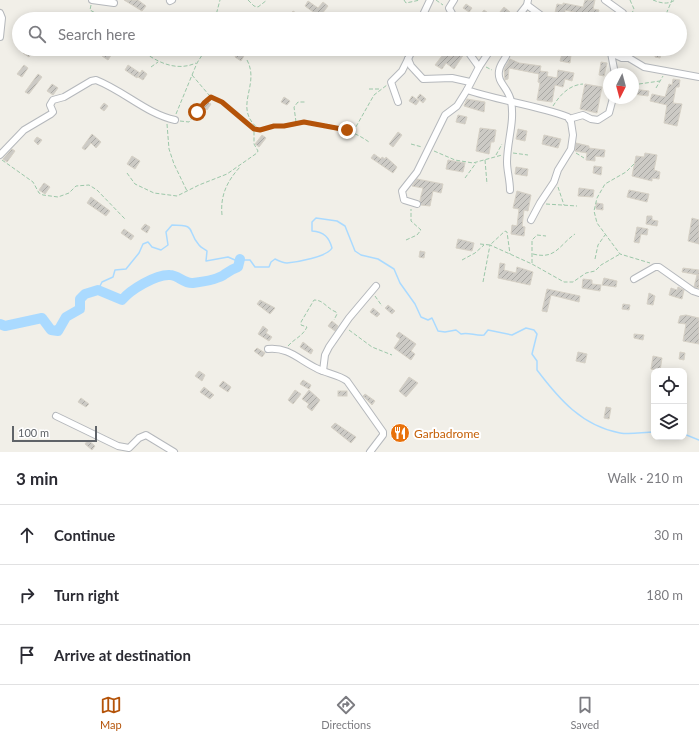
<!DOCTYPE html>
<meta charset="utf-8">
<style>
:root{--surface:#fff;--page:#f7f7f7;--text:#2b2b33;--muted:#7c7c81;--line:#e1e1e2;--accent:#b45309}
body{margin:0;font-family:Lato,sans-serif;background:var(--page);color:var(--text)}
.controls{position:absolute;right:12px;bottom:12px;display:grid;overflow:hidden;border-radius:8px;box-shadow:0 2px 10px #0003}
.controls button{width:36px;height:36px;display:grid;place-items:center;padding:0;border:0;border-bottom:1px solid var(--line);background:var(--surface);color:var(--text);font:20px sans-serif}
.compass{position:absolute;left:603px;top:68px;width:36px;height:36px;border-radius:50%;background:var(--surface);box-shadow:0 2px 10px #0003;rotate:186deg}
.scale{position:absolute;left:12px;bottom:10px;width:85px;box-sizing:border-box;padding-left:4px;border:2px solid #5f6368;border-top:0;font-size:11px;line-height:14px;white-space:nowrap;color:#5f6368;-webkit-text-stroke:3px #fff;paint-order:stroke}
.stop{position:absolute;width:12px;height:12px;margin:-9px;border:3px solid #b45309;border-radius:50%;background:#fff}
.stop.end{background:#b45309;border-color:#fff;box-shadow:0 1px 4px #0008}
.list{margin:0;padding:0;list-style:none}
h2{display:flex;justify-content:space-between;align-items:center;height:52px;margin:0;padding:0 16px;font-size:17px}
h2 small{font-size:13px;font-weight:400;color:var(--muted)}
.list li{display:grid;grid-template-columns:26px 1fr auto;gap:12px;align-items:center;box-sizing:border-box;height:60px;padding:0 16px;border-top:1px solid var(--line)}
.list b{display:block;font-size:15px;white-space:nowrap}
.list em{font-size:13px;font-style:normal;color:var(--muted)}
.icon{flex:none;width:22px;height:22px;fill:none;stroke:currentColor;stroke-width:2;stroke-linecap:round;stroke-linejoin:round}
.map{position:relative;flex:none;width:699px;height:452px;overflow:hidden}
.search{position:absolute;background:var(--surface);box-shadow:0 2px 10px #0003;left:12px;right:12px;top:12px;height:44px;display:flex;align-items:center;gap:10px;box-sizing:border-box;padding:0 14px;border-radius:22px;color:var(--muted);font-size:15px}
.sheet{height:232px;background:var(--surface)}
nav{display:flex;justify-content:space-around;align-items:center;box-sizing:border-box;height:56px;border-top:1px solid var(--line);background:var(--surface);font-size:11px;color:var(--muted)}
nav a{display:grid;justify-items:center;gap:2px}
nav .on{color:var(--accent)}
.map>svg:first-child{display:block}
</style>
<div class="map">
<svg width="699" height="452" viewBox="0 0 699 452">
<defs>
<pattern id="building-hatch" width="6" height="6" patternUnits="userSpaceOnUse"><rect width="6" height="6" fill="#cccac5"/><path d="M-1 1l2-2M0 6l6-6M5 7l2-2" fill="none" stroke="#a9a8a4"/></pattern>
</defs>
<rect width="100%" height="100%" fill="#f1efe8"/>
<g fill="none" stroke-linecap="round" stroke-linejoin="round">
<g stroke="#aadaff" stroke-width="1.5">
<path d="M 98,290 L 102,282 L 113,277 L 115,270 L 126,269 L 139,253 L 143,244 L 148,242 L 152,247 L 161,250 L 168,245 L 166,232 L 172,225 C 198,225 186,230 199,245 C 201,248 205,249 207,251 L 206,261 L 228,257 L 235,260 L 250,260 L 255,267 L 269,267 L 271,262 L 275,259 C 279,261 283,263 287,263 C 297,262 327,257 332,248 C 329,237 324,232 312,231 L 312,222 L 316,218 L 337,221 L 345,226 L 355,251 L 361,255 L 378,259 L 394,269 L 400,283 L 415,304 L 421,317 L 428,320 L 432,318 L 438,331 L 445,332 L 456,330 L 461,334 C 468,332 476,336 484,335 L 488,330 L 512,335 L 526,328 L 534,330 L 537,334 L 532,354 L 537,361 L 537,370 C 559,399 582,426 620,433 C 631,435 643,432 654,432"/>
<polyline points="684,434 699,440"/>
</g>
<path stroke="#aadaff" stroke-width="10" d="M 0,324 L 5,326 L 42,318 L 51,330 L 58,331 L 66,317 L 80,309 L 80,299 L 85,294 L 98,290 L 122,300 C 130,290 156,274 170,275 C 178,275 184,284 193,283 C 201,282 219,279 225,274 C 229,271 232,269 238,267 L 240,259"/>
</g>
<g fill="url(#building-hatch)" stroke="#d6d1c6">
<polygon points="124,0 138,0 146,6 142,11"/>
<polygon points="585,0 595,0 593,9 599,10 597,17 581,14 580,19 573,19 574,12 565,10 564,19 554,17 557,4 563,5 563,3 583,7"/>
<polygon points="308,1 318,8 323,2 328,6 318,19 312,19 316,14 305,6"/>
<polygon points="466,4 472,8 469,12 463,8"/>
<polygon points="504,7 510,12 504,19 488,19 481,14 484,10 495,18"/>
<polygon points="293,11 305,19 288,19"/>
<polygon points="470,12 480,19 465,19"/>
<polygon points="27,49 33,52 29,57 23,53"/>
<polygon points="107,49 115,49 108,60 102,56"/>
<polygon points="456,49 459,49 464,54 454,69 446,63 442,69 435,65 445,52 451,57"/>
<polygon points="636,49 643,49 642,55 635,54"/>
<polygon points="656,49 662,49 660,58 655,57"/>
<polygon points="239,50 245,54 241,61 235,57"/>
<polygon points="562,54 571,55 570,63 560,61"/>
<polygon points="510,59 519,63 541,66 540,71 548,72 547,76 557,78 558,70 574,73 572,81 565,79 563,87 555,85 552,102 537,100 540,83 538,82 539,74 509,68 508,79 505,80 504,69"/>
<polygon points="601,62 607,63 604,76 599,75"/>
<polygon points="24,65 28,68 22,77 17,74"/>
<polygon points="128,65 140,73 137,78 125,70"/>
<polygon points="142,70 147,74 143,80 138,77"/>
<polygon points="38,74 42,77 29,94 25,92"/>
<polygon points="673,79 680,80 679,87 676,87 673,103 682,104 677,126 664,123 667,105 650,101 652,94 665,97 669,84 672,85"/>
<polygon points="52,84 58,88 53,95 47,91"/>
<polygon points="585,84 602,87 597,113 580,109"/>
<polygon points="633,89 649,91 648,96 633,94"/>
<polygon points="420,94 426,99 423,103 417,98"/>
<polygon points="412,96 419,101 416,105 409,101"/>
<polygon points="284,97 290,101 287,105 281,102"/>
<polygon points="467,99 485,102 484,112 464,106"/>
<polygon points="206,101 211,104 207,110 203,107"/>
<polygon points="104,103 108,106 104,111 100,108"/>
<polygon points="458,115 467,117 465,124 456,122"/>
<polygon points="480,128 496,130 494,142 491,142 489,154 476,151"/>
<polygon points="518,129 527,131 525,141 516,139"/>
<polygon points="398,132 402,135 393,147 389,144"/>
<polygon points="92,134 101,142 96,148 91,143 85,150 82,148"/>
<polygon points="262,135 266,138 259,147 255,144"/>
<polygon points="544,135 561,139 558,148 542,144"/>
<polygon points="37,137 42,140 38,145 34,141"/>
<polygon points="576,143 589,146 589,148 605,150 604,157 595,156 595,161 586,160 587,153 575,151"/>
<polygon points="12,149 15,151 7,162 3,159"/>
<polygon points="645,153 657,155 654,170 660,172 659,179 652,178 652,181 632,176 636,156 644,157"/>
<polygon points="374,154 381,159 382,157 385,159 386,157 397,167 393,173 371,158"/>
<polygon points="132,156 140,161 135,169 127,164"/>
<polygon points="448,160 465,163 463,172 446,169"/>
<polygon points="594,166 602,167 601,175 593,173"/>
<polygon points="516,167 528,169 527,176 515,174"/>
<polygon points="417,179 443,184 441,193 433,191 430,206 421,205 420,200 423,188 412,186"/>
<polygon points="44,183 50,187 45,194 39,190"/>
<polygon points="579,188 594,190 593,197 578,196"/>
<polygon points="629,190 649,194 647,202 627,197"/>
<polygon points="517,191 531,195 528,211 524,210 522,226 525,227 524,236 511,234 512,225 517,226 519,209 513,208"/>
<polygon points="91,197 110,211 106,216 87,203"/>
<polygon points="596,203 603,204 603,210 596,209"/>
<polygon points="647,216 652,216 652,220 658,221 657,226 646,224"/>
<polygon points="692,218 699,220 699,244 688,241"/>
<polygon points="145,224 150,227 147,233 141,229"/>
<polygon points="637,227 648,229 647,235 641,234 639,243 634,242"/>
<polygon points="124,229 134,236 131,240 121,233"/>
<polygon points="458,239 474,243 472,251 456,248"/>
<polygon points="420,251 425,252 424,258 419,257"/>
<polygon points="500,263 505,264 504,270 516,273 517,267 533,272 530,285 498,278"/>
<polygon points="683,268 699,270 699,275 682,272"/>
<polygon points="697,275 699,275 699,288 694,287"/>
<polygon points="604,278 617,281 616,287 602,285"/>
<polygon points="583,279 592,280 592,284 601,285 600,291 582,288"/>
<polygon points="678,287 684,290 682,299 669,295 671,288 677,290"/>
<polygon points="547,289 580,296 579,302 551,295 547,312 542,311"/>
<polygon points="649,293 655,296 653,305 647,304"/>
<polygon points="260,300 275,308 270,314 257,304"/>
<polygon points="623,304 630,305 629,310 622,309"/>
<polygon points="388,305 395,311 392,314 385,308"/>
<polygon points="373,308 380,314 377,317 370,312"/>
<polygon points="686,315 699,318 699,344 683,341 686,324 678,323 680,316"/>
<polygon points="332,321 338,326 335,331 328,326"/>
<polygon points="263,326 268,330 266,333 272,337 269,341 258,334"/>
<polygon points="399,332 416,344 411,351 415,354 411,360 394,348 400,339 396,336"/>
<polygon points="634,334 644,335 643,340 634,338"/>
<polygon points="303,342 313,350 311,354 300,347"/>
<polygon points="257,348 265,353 262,357 254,351"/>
<polygon points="578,352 587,354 585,363 576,361"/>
<polygon points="680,352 685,353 684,360 679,359"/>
<polygon points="653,356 662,358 660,371 651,369"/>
<polygon points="199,371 205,375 202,381 195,376"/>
<polygon points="409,377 418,383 406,397 399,391"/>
<polygon points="303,380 311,385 309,389 300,384"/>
<polygon points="223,381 231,387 228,392 219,386"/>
<polygon points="204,387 214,395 210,399 200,392"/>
<polygon points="295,390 301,394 293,404 288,400"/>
<polygon points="309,390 320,400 312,411 307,407 309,404 302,399"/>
<rect x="338" y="391" width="9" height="5"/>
<polygon points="365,394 375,401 372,405 363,396"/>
<polygon points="81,398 89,404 86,407 78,402"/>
<polygon points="606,407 611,408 609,419 604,418"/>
<polygon points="335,423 356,437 351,443 331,427"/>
<polygon points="88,440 95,446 92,450 85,444"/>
</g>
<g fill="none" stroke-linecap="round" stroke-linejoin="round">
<defs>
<g id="minor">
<polyline points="92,0 114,3"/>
<polyline points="454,0 449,8 455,19"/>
<polyline points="605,0 623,13 625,19"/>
<polyline points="170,1 172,0"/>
<polyline points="527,5 546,19"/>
<polyline points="0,13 2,18 0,37"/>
<polyline points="421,19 430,0"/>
<polyline points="516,19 527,5 528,0"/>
<polyline points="466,49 479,67 491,49"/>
<path d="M 508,49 C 508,58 500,62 499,71 C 497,83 508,87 511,101 C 515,122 507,141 507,162 C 507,171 510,180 510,190"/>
<polyline points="575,49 586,51 601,49"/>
<polyline points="604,49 611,53 615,74"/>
<polyline points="625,49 629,58"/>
<polyline points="611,53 622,58 629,58 644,67 699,77"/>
<polyline points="408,59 411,66 423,79 452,78 470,82"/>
<path d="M 479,67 L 467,90 C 500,101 536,105 568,117 L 571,122 L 573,135 L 571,149 L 558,170 L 554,182 L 540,203 L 531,220"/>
<polyline points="398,102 391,82 402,71 413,49"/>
<polyline points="569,119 583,115 591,119 598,120 609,113 613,98"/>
<path d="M 0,155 L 24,130 L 51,114 L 53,112 L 50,105 L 53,100 L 64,97 L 91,81 L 96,80 C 124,91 147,114 175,120"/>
<polyline points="417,204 404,200 402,191 417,172 445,115 457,106 467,90"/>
<polyline points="634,279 655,267 659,267 693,291 699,293"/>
<path d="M 268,349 C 289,347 299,360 316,368 C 327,374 338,374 347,381 L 383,432 L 383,435 L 370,452"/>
<polyline points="323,371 325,355 329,347 349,318 376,286"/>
<polyline points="56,416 118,446 129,448 139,438 146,435 174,452"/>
</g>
</defs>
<use href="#minor" stroke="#b5b8bc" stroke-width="8"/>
<g stroke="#9cc7a9" stroke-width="1" stroke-dasharray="4 2" stroke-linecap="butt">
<polyline points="248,0 254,6 258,7 267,0"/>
<polyline points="404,0 406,3 420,0"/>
<polyline points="436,0 443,5"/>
<polyline points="630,0 634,9 631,15"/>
<path d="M 653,0 C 660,3 668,5 675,0"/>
<polyline points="91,5 90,10 106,19"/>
<polyline points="138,19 144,13"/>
<polyline points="215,19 220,0"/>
<polyline points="664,19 672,0"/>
<path d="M 140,49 C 156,62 176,72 196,63"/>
<polyline points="425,49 433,55"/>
<polyline points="514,53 524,49"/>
<path d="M 247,60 C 261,86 231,108 260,130"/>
<polyline points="151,67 158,62"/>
<polyline points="486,67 492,70"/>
<path d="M 192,75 L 209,95 L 222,102 L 254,129 C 262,131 267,126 275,126 C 284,125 293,123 302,122 C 325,122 351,129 369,142"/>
<polyline points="633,83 639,84 660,81"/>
<polyline points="656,88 663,76"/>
<polyline points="369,89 379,89"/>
<path d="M 553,106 C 560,95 569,85 583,84"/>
<polyline points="176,114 197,63 206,49"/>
<polyline points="180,121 189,122 204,103 211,97"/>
<polyline points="296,122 294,107 298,102 306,102"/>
<polyline points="167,124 169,149 174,164 187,191"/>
<polyline points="353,132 374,95 387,85"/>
<polyline points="411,144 422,147"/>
<polyline points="434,151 455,160 473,163 502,155"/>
<polyline points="513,153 528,155"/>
<polyline points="576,153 584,158"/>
<polyline points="496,155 502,144"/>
<polyline points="2,160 33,182 39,193 43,195 58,197 69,193 76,186 89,185 97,190 125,219"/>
<polyline points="485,160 487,184"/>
<polyline points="634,164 626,172 605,184 597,198 594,211 597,223 620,254 650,263"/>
<polyline points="127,173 135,184 154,193 177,196 199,185 227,174 257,153 258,151 254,144 254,130"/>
<polyline points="465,178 476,163"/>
<polyline points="558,187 564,205"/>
<polyline points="546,204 577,206"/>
<path d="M 222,215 C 220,196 227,181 240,167"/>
<polyline points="406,240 417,235 421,230 411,221 411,209"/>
<polyline points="480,244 490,245 505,231 507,232 510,254"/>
<path d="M 533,254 C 556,260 559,245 575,234"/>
<polyline points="595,259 598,245 605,235"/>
<polyline points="462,260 475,253 484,245"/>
<polyline points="532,263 532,240 537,235 546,236"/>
<polyline points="483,282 490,245 532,264 564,282 573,282 586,273 595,271 601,265 620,254"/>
<polyline points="375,296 382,306"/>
<polyline points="349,330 372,347 392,355"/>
<path d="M 288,346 C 295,338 302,337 307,327 L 301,325 L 301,322 L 314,300 C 324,300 326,308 336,312 L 337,314 L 334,320"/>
</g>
<use href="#minor" stroke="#fff" stroke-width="6"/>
</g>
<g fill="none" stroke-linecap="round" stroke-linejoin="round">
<polyline stroke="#b45309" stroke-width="5" points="197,112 204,103 211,97 222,102 254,129 260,130 274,126 284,126 304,122 347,130"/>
</g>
<defs>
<symbol id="restaurant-disc" viewBox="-11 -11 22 22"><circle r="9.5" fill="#e8710a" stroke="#fff"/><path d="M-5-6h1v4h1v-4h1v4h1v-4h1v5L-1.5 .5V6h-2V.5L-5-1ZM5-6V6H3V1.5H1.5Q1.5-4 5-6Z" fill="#fff"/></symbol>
</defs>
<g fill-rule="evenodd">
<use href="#restaurant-disc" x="389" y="422" width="22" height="22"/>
</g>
<g text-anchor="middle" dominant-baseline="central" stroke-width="4" stroke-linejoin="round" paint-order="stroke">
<g font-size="12" fill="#c56008" stroke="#fff" text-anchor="start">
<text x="414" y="433">Garbadrome</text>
</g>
</g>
</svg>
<div class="controls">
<button><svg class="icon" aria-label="locate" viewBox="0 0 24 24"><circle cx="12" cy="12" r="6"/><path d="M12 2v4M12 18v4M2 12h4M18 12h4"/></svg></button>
<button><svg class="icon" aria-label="layers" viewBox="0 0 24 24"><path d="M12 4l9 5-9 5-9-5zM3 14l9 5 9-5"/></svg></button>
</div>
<svg class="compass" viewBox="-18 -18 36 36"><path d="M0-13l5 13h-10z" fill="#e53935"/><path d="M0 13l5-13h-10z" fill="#7c7c81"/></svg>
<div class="scale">100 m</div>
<div class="stop" style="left:197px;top:112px"></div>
<div class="stop end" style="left:347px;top:130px"></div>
<div class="search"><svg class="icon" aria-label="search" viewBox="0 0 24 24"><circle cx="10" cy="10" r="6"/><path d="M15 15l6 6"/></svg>Search here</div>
</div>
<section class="sheet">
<h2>3 min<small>Walk · 210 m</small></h2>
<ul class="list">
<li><svg class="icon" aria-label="ahead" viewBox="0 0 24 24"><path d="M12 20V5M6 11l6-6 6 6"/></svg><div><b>Continue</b></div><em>30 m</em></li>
<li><svg class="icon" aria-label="right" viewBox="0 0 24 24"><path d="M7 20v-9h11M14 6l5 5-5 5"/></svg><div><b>Turn right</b></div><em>180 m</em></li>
<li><svg class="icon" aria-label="arrive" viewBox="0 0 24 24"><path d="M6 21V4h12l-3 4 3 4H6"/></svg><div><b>Arrive at destination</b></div></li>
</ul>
</section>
<nav>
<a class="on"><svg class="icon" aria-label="map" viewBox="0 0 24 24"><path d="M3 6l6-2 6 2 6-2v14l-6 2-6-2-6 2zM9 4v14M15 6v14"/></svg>Map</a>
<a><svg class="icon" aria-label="directions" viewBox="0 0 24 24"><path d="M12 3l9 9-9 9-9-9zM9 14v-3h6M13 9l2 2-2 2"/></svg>Directions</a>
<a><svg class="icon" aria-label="saved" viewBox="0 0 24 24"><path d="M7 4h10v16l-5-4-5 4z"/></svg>Saved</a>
</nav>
